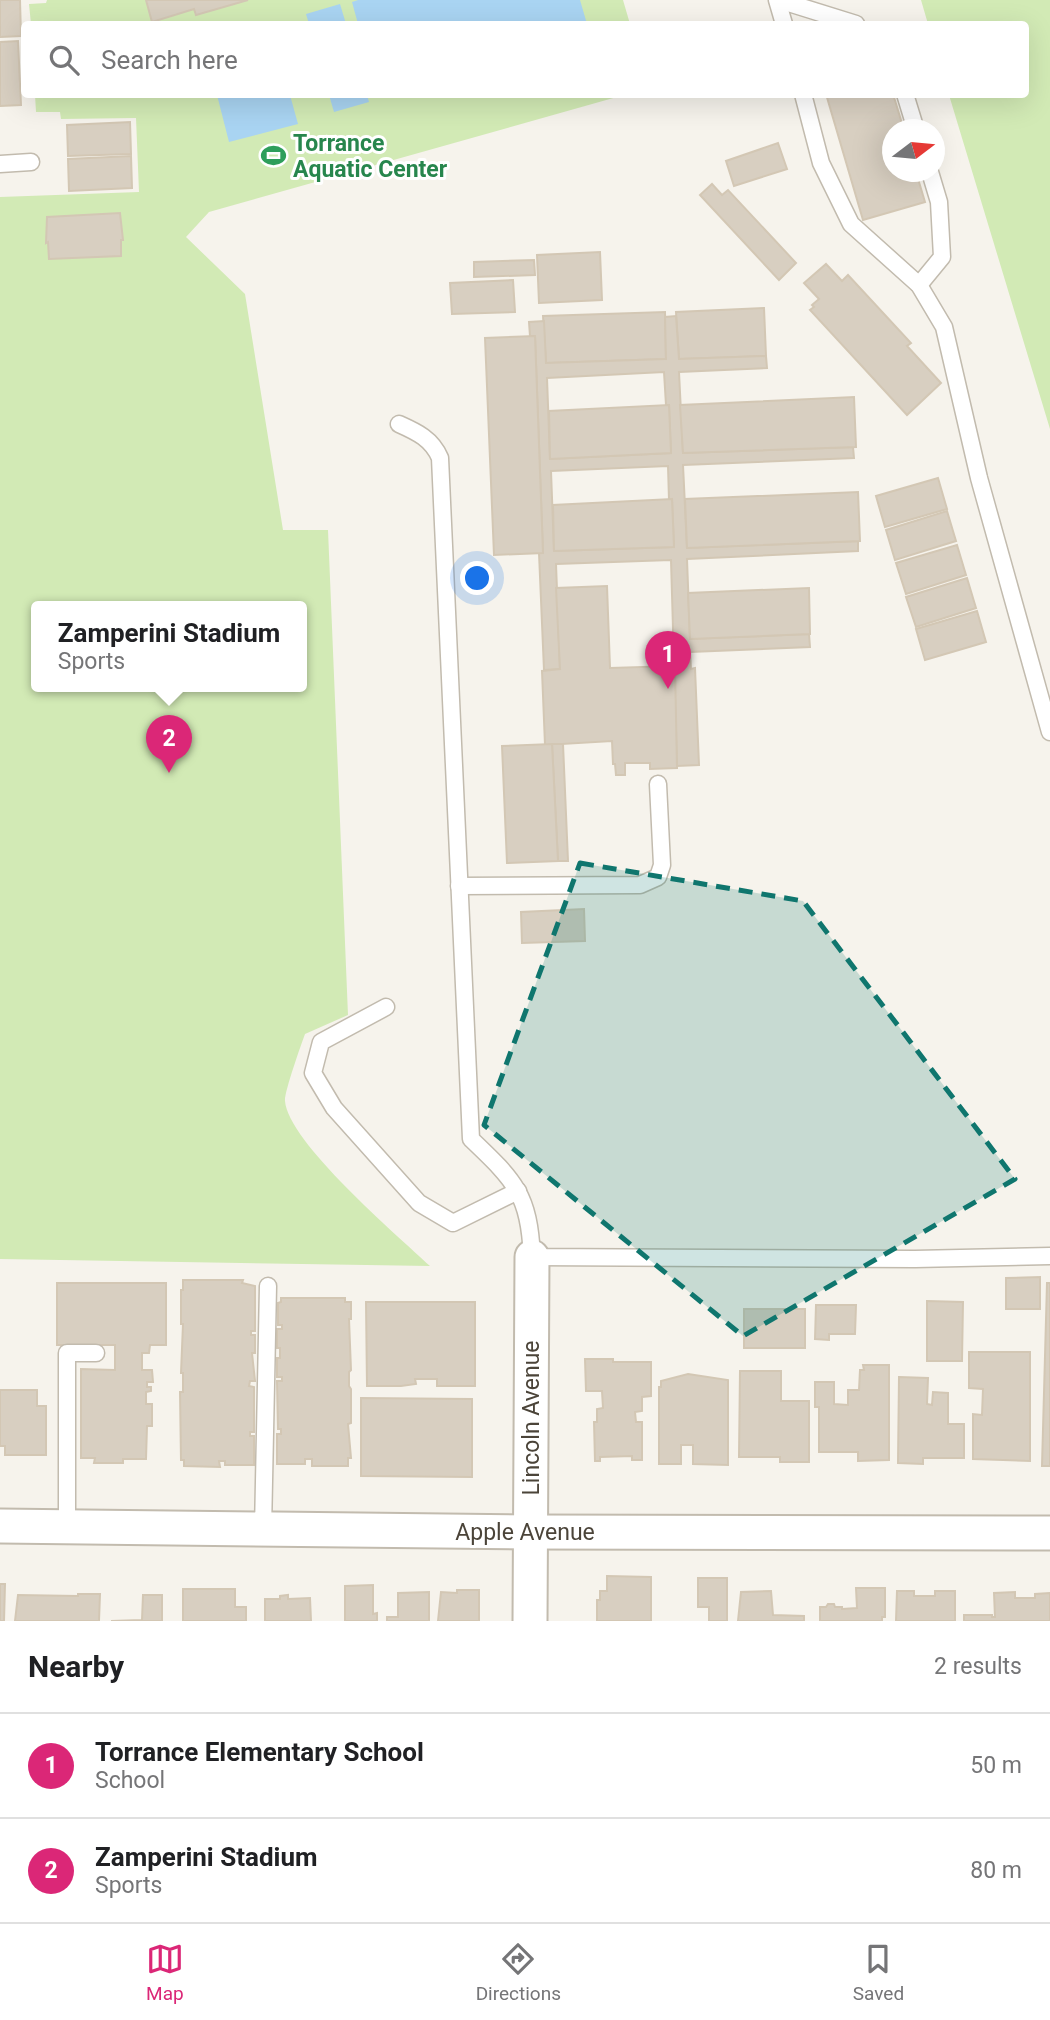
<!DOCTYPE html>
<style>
:root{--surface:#fff;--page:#f6f6f6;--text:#202124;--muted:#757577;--line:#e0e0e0;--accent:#db2777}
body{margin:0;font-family:Roboto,sans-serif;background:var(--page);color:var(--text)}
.compass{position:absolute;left:882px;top:119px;width:63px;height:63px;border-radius:50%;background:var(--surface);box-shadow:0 7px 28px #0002;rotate:74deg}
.you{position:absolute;left:478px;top:579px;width:24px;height:24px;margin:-18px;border:5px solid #fff;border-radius:50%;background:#1a73e8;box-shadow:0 0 0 10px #1a73e833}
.badge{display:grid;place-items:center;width:46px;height:46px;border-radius:50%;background:var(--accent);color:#fff;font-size:23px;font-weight:700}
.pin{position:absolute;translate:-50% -58px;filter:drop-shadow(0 2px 4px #0008)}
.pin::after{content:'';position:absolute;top:37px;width:24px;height:21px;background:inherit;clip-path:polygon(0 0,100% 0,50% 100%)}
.popup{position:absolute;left:31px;top:601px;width:276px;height:91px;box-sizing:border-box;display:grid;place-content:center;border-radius:7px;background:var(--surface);filter:drop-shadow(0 2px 5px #0005);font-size:23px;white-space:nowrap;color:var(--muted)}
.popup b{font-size:26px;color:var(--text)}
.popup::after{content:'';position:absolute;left:50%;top:100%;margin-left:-14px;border:14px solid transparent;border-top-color:var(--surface)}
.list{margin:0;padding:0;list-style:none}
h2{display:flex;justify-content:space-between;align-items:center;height:91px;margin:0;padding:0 28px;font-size:30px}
h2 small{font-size:23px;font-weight:400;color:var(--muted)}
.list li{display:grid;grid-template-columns:46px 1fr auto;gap:21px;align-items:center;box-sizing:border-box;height:105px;padding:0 28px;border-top:2px solid var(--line)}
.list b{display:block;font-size:26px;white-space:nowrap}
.list p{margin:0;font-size:23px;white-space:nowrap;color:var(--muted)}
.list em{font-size:23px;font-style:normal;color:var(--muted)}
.icon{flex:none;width:38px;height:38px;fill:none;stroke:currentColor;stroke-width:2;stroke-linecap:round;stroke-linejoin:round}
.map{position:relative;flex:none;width:1050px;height:1621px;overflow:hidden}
.search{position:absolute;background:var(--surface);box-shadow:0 7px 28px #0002;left:21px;right:21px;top:21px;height:77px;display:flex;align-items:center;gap:18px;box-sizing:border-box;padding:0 24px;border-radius:7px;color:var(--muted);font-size:26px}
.sheet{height:301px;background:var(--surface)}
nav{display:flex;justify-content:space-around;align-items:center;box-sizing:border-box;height:98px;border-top:2px solid var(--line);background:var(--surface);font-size:19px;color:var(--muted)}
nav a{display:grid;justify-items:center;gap:4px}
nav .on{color:var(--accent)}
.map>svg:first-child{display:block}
</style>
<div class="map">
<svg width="1050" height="1621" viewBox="0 0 1050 1621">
<rect width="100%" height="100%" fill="#f6f3ec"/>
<g fill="#d2eab5" fill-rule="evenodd">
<polygon points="47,0 623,0 630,24 31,24 29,4 46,3"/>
<polygon points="921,0 1050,0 1050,429 949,95 1026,94 1026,24 928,24"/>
<path d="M 35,95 L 624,95 L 209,212 L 186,237 L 245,294 L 283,530 L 328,530 L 348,1015 L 305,1034 C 301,1045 284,1093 285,1101 C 288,1142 397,1235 430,1266 L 0,1259 L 0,197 L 139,192 L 136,118 L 61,119 L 60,112 L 36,112 ZM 36,607 L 302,607 L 302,687 L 36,687 Z"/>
</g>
<g fill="#a9d4f2">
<polygon points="358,0 580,0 587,24 358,24 352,2"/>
<polygon points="340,4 346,24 309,24 306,14"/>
<polygon points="217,95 290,95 298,124 229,142"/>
<polygon points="329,95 367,95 369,102 334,112"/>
</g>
<g fill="#d8cfc1" stroke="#d3c7b4" stroke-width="2" fill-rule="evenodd">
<polygon points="0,0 20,0 21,36 0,37"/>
<polygon points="146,0 248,0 196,15 194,9 152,22"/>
<polygon points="18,41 21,105 0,106 0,42"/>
<polygon points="826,94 893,94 904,130 892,130 892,172 916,172 925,202 863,220"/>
<polygon points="130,122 131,154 68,156 67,125"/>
<polygon points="778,143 787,169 734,186 726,161"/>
<polygon points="131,156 132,188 69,191 68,159"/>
<polygon points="712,184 722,195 728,190 796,263 779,280 700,195"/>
<polygon points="120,213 123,240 121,240 121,256 49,259 48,242 46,243 47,217"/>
<polygon points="600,252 602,300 539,303 537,255"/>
<polygon points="534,260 535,275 474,277 474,262"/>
<polygon points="826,264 842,281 848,275 911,343 907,346 941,383 907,415 810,310 814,307 812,305 819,299 804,283"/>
<polygon points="513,280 515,312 452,314 450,283"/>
<polygon points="764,308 766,356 679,359 676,312"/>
<polygon points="665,312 666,359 546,363 543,316"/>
<path d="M 676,316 L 679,359 L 766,356 L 767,368 L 679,372 L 683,453 L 853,447 L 854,458 L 683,465 L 687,548 L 858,541 L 858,551 L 687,559 L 690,639 L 809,634 L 810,647 L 690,652 L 691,669 L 695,668 L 699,765 L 677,766 L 671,560 L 556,564 L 560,669 L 544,670 L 539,553 L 543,553 L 535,336 L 530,336 L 529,322 L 544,321 L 546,363 L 666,359 L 665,317 ZM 664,372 L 666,405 L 669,405 L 671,453 L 550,459 L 547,378 ZM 668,466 L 669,500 L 672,499 L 674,547 L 554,551 L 551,471 Z"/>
<polygon points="535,336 543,553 494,555 485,338"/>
<polygon points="854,397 856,447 683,453 680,405"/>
<polygon points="669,405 671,453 550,459 549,411"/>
<polygon points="938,478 947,509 885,527 876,496"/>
<polygon points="858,492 860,541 687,548 685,499"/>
<polygon points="672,499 674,547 554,551 553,505"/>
<polygon points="947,511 956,541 895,560 886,530"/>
<polygon points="957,545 966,575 906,594 896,563"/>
<polygon points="967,578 976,608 916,627 906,597"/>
<polygon points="607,586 610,668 675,666 677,768 650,769 650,763 625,763 625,775 616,775 615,764 613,764 612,741 545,745 542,671 560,669 556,588"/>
<polygon points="809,588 810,634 690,639 688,593"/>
<polygon points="977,611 986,642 925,660 916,629"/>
<polygon points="552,744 563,744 568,861 558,861"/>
<polygon points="552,744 558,861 507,863 502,746"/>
<polygon points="584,909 585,941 522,943 521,912"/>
<polygon points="1040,1277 1040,1309 1006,1309 1006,1278"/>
<polygon points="183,1280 243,1280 242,1283 255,1286 255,1331 251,1331 251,1335 255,1335 255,1353 252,1353 255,1381 250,1381 249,1386 254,1387 254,1432 250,1432 250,1436 254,1436 254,1465 225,1465 225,1461 219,1461 220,1467 184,1466 184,1460 181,1460 180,1392 183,1392 183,1373 181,1373 183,1324 181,1324 181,1290 183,1290"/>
<polygon points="57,1283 166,1283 166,1345 150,1345 149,1353 142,1353 142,1370 152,1370 153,1382 147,1382 147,1387 151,1387 151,1391 146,1392 146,1404 152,1404 152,1426 147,1426 146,1459 123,1459 123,1463 94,1463 95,1458 81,1458 81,1369 115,1370 115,1345 57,1345"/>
<polygon points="1047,1283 1050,1283 1050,1466 1042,1466"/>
<polygon points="281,1298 345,1298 345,1302 351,1302 351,1319 349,1319 351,1370 349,1372 349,1386 351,1389 351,1423 348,1424 351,1458 348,1458 348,1466 312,1466 312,1459 305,1459 305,1464 277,1464 277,1434 281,1434 281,1429 278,1429 277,1381 282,1381 282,1377 277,1377 277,1358 280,1358 280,1348 277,1348 277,1329 282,1329 282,1325 278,1325 278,1303 281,1302"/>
<polygon points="927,1301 963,1302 962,1361 927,1361"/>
<polygon points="366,1302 475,1302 475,1386 437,1386 437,1379 415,1379 416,1384 401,1386 367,1386"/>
<polygon points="816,1305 856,1305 855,1334 829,1334 829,1340 815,1339"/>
<rect x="744" y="1309" width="61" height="39"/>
<polygon points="969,1352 1030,1352 1030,1461 973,1459 973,1414 982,1415 983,1389 969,1388"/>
<polygon points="585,1359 613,1359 613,1362 651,1362 651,1396 642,1397 642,1411 635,1412 636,1422 642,1422 642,1460 632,1460 632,1456 600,1457 600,1461 595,1461 594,1422 597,1422 597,1409 603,1408 602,1391 586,1391"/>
<polygon points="863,1365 889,1365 889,1460 858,1461 858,1452 819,1452 819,1407 815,1407 815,1382 834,1382 834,1404 848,1405 848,1390 859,1390 860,1370 864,1370"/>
<polygon points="740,1371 781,1371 781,1401 809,1401 809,1462 780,1462 780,1457 739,1457"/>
<polygon points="688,1374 728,1380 728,1465 693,1464 693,1445 681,1445 681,1464 659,1464 659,1387 661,1387 661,1381"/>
<polygon points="899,1377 928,1378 927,1404 932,1405 933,1392 948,1393 948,1424 964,1424 964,1458 923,1458 923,1464 898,1463"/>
<polygon points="0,1390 37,1390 37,1406 46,1406 46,1455 5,1455 5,1446 0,1446"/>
<polygon points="361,1398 472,1399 472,1477 361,1476"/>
<polygon points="607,1576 651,1577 651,1621 597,1621 597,1600 600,1600 600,1591 607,1591"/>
<polygon points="698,1578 727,1578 727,1621 709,1621 709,1607 698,1607"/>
<polygon points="0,1584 5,1584 4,1621 0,1621"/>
<polygon points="373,1585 373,1614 377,1613 377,1621 345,1621 345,1586"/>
<polygon points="856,1588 885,1588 885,1617 882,1617 882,1621 820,1621 820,1607 826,1607 828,1604 834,1604 835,1607 842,1607 842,1609 857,1608"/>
<polygon points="183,1589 235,1589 235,1607 246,1607 246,1621 183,1621"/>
<polygon points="457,1590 479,1590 479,1621 438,1621 441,1592 457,1593"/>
<polygon points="771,1591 773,1615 804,1616 804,1621 738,1621 741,1592"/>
<polygon points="897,1591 914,1591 914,1596 935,1596 935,1591 955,1591 955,1621 896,1621"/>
<polygon points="429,1592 429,1621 387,1621 387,1617 398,1617 398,1593"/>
<polygon points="1015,1592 1015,1598 1035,1598 1035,1594 1050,1593 1050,1621 964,1621 964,1615 992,1615 992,1617 995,1617 994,1593"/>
<polygon points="78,1594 100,1594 99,1621 15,1621 18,1595 78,1596"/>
<polygon points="143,1595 162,1595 162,1621 111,1621 142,1620"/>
<polygon points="288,1595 288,1599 310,1598 311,1621 265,1621 265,1599 280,1599 280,1596"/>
</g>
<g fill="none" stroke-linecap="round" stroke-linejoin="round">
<defs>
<g id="service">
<polyline points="777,0 784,24"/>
<polyline points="779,0 856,24"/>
<polyline points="803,94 821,163 851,224 919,285 944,327 979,478 1050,732"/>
<polyline points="905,94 916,130"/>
<polyline points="0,164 31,162"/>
<polyline points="919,285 942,257 939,202 930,172"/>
<path d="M 399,424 C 417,432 432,439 440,458 L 471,1139 C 515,1181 529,1194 532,1257 L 915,1259 L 1050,1256"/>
<polyline points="459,886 640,885 658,877 662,865 658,784"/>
<polyline points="386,1007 321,1042 313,1073 334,1108 419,1203 453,1223 518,1191"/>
<polyline points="67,1527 67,1353 96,1353"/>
<polyline points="263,1530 268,1286"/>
</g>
<g id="minor">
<polyline points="0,1526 530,1532 1050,1533"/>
<polyline points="530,1621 532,1257"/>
</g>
</defs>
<use href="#service" stroke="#c2bbae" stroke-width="19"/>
<use href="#minor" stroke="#c2bbae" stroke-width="37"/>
<use href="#service" stroke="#fff" stroke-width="16"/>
<use href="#minor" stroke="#fff" stroke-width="33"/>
</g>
<path fill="#0f766e" fill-opacity="0.2" stroke="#0f766e" stroke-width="5" stroke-dasharray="14 9" stroke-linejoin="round" d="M 580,863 L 803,901 L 1015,1179 L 743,1336 L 484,1125 Z"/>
<defs>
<symbol id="stadium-bare" viewBox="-9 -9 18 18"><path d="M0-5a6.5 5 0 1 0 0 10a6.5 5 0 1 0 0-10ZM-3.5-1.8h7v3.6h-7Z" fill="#2e9e5b" stroke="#fff" stroke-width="2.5" paint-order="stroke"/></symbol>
</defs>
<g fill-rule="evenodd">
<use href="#stadium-bare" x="256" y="138" width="35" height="35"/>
</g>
<g text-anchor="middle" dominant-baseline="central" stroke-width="6" stroke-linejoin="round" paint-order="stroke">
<g font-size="23" font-weight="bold" fill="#27864d" stroke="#fff" text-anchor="start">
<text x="293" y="143">Torrance<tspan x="293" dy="26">Aquatic Center</tspan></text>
</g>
<g font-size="23" fill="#4b4439" stroke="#fff">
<text transform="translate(531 1418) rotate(-90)">Lincoln Avenue</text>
<text x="525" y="1532">Apple Avenue</text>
</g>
</g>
</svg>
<svg class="compass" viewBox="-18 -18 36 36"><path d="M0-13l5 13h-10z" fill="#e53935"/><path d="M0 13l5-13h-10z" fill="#757577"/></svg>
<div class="you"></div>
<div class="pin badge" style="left:668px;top:689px">1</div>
<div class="pin badge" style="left:169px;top:773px">2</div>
<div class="popup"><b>Zamperini Stadium</b>Sports</div>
<div class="search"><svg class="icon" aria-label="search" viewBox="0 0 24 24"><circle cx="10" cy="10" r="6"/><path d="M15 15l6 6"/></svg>Search here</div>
</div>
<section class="sheet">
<h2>Nearby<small>2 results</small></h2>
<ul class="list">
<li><span class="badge">1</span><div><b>Torrance Elementary School</b><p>School</p></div><em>50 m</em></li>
<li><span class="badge">2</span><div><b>Zamperini Stadium</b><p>Sports</p></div><em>80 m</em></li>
</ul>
</section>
<nav>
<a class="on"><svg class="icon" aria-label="map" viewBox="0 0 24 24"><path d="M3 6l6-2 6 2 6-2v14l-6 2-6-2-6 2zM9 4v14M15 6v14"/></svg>Map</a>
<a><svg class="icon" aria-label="directions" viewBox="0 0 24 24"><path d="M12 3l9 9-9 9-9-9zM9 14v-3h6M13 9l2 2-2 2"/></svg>Directions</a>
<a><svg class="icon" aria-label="saved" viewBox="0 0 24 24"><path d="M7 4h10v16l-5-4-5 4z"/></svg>Saved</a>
</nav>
